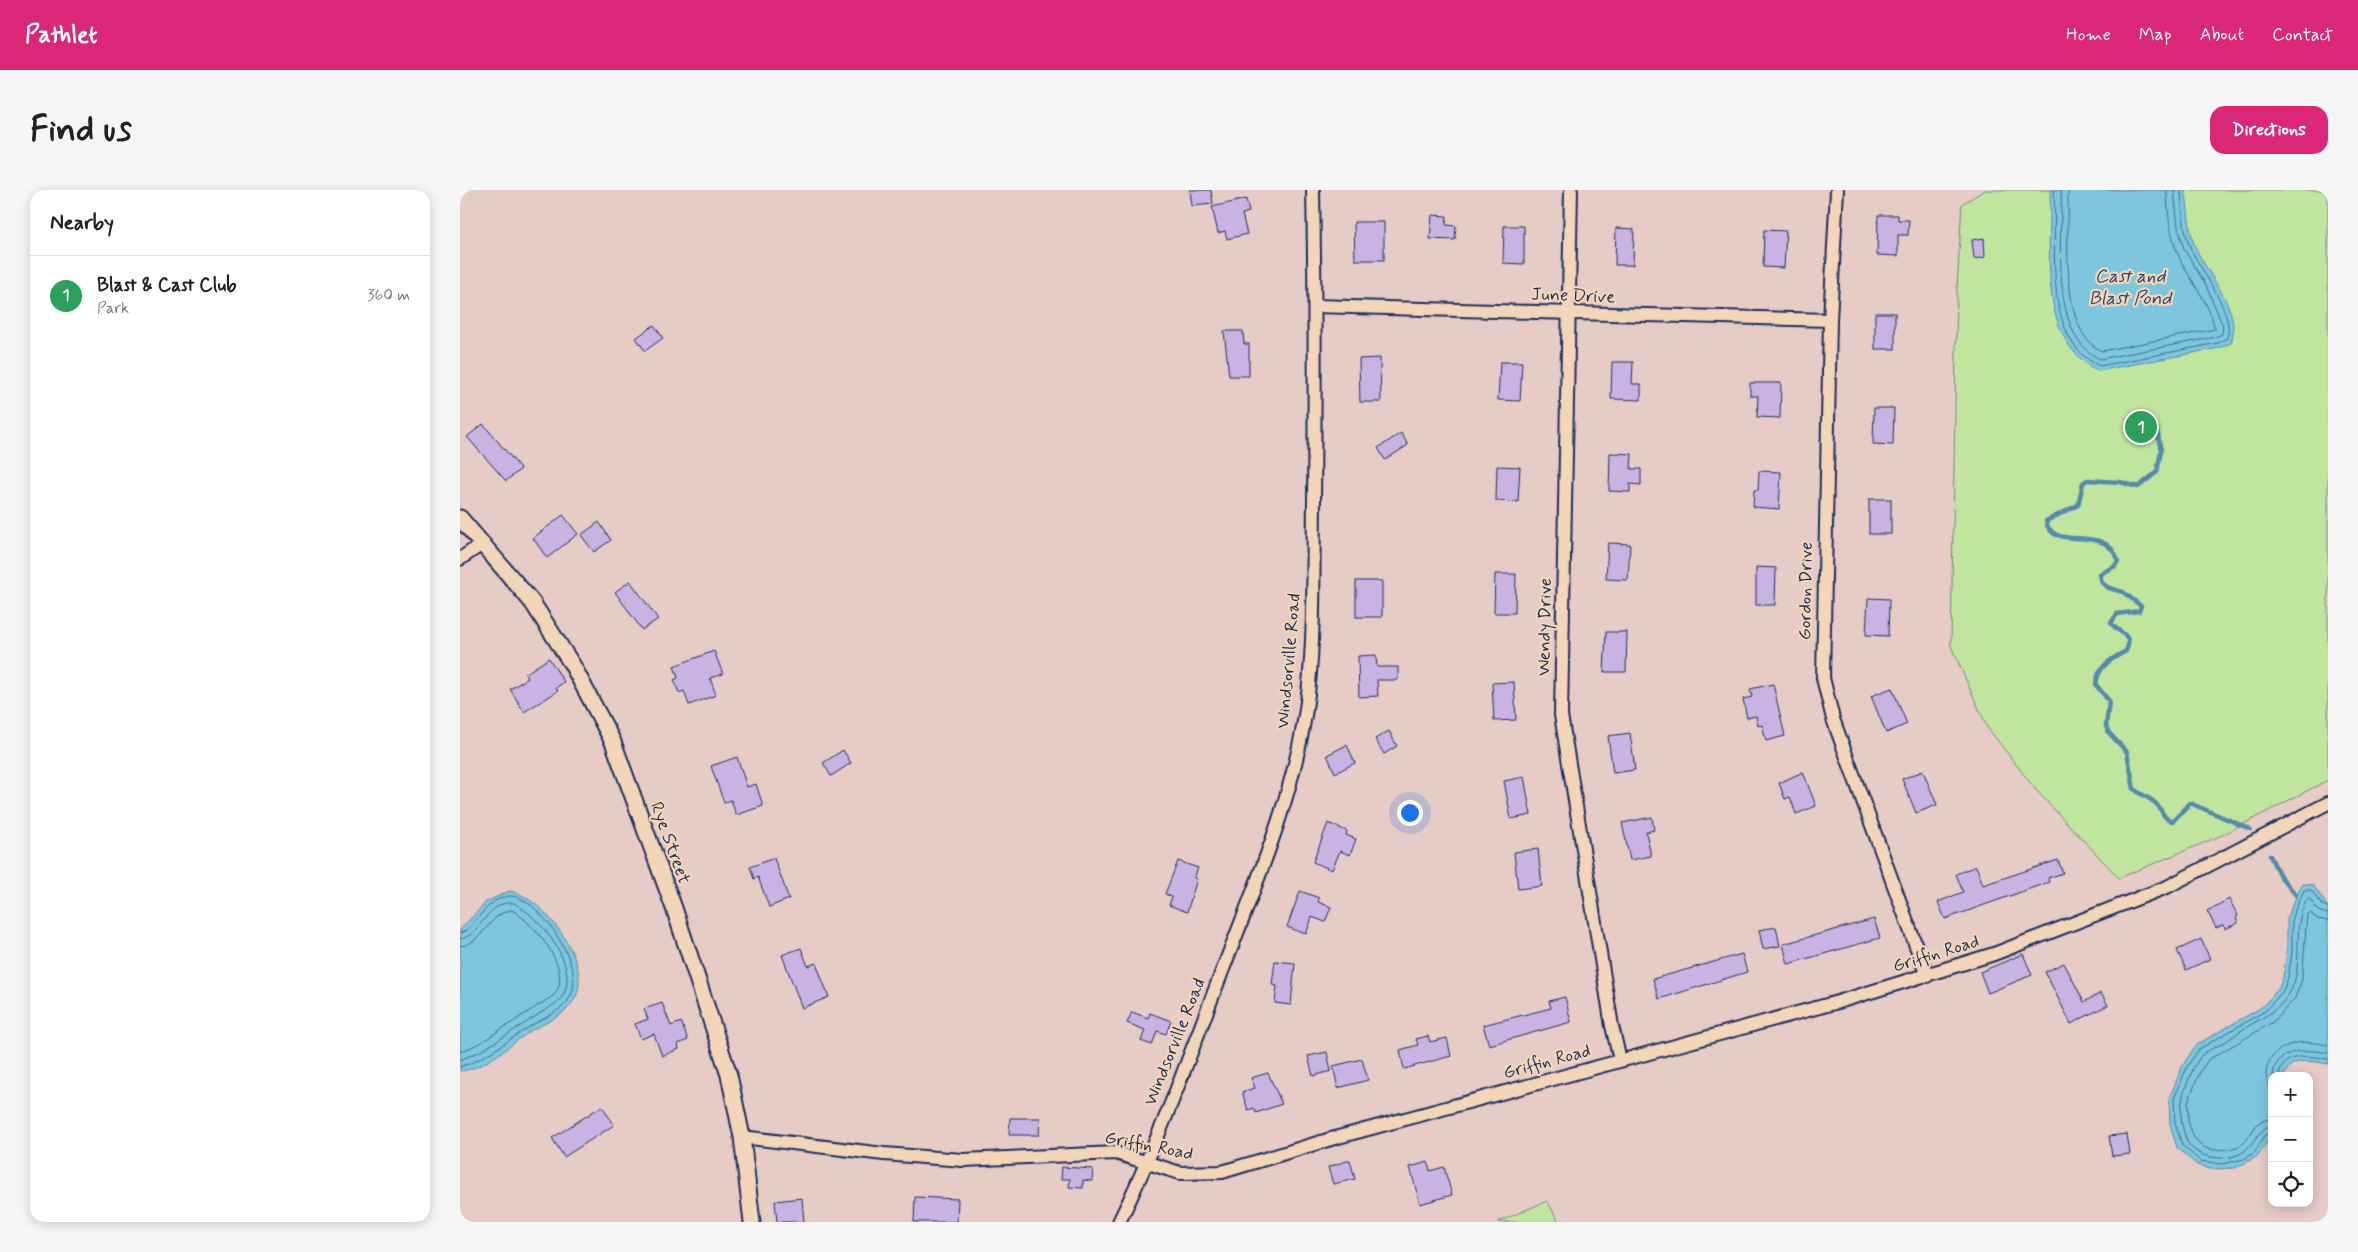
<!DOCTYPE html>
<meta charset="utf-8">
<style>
:root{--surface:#fff;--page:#f6f6f6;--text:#202124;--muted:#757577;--line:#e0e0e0;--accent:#db2777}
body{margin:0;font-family:Mynerve,sans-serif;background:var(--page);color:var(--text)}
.controls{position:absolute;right:15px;bottom:15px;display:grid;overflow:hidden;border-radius:10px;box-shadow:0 2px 12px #0003}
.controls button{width:45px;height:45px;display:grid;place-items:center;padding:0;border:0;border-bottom:1px solid var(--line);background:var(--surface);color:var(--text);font:25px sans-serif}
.you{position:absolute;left:949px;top:622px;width:18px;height:18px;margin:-12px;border:4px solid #fff;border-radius:50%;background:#1a73e8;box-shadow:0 0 0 8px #1a73e833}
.badge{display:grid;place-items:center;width:32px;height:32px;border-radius:50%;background:var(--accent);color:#fff;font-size:16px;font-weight:700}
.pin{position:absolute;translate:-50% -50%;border:2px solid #fff;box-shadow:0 1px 5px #0006}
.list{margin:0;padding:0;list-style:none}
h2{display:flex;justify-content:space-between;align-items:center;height:65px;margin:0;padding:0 20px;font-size:21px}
h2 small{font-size:16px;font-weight:400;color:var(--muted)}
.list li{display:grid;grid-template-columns:32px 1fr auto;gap:15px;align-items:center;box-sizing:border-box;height:80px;padding:0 20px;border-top:1px solid var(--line)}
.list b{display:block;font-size:19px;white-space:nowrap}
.list p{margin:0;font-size:16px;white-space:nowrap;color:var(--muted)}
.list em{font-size:16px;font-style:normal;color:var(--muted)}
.icon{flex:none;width:28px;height:28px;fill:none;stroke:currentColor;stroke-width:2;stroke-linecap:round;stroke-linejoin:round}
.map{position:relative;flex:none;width:1868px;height:1032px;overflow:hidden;border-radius:15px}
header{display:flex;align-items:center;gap:30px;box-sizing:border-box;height:70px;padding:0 25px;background:var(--accent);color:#fff}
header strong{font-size:24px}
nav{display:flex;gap:28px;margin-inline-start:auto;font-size:18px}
.intro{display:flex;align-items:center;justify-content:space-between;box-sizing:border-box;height:120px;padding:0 30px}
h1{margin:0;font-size:35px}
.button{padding:12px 22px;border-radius:15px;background:var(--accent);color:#fff;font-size:18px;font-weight:700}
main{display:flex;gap:30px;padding:0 30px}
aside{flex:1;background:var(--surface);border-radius:15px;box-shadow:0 2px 12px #0003}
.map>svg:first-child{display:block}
</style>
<header>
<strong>Pathlet</strong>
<nav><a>Home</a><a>Map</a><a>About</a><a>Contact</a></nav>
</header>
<div class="intro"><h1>Find us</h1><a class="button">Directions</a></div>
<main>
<aside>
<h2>Nearby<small></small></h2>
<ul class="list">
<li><span class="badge" style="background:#2e9e5b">1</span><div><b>Blast &amp; Cast Club</b><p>Park</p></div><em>360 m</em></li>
</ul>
</aside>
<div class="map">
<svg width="1868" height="1032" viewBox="0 0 1868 1032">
<rect width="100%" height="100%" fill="#e6cbc6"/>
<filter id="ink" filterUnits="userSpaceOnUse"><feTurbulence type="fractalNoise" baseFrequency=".02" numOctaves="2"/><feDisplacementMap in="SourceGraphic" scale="10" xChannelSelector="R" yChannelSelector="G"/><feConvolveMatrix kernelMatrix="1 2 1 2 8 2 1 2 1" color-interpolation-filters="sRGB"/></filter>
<g filter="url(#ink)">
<g fill="#c1e59f" stroke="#6e8a7e">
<polygon points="1525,0 1868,0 1868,590 1760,646 1659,688 1575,599 1527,537 1491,456 1497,99 1502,14"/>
<polygon points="1087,1011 1099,1032 1038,1032"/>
</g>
<g fill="#7dc6de" stroke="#568aab">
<path d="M 1590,0 L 1725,0 C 1729,18 1728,36 1734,54 C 1745,83 1783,119 1771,153 L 1759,158 L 1638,181 C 1575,148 1592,60 1590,0 Z"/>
<path d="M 1842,694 L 1853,695 L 1868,717 L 1868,874 C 1852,871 1830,866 1824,886 L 1812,886 L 1812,944 L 1798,966 L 1775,978 L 1750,979 L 1737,975 L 1717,958 L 1710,934 L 1709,909 L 1723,875 L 1736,855 L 1802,817 L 1819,798 L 1823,787 L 1827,762 L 1827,727 Z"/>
<path d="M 49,701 C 83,706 132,773 116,806 C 114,811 109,817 105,821 C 95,829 83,834 72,840 C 50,854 26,879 0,881 L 0,740 L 26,712 Z"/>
</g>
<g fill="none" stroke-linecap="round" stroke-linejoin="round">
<g stroke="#426b91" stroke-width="1">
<path d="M 1594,0 C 1598,52 1580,150 1640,176 L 1758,153 L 1767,148 C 1776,124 1739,79 1730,57 C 1723,40 1722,18 1721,0"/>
<path d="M 1601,0 C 1603,47 1588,146 1640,169 L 1756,147 L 1762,144 L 1763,136 L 1746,95 L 1724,59 L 1718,37 L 1714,0"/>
<path d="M 1608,0 C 1610,40 1597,142 1642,161 L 1755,139 C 1749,109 1727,88 1717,62 C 1710,44 1707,19 1707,0"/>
<path d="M 0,743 C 14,741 26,706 51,706 C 66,707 81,724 90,735 C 105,757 128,795 102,817 C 90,827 75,832 63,841 C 43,854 23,870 0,877"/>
<path d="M 0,749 C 20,748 27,709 54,713 C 82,729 126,782 98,812 L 23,860 L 0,870"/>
<path d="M 0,756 C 23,755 28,723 52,720 C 74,733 116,782 93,806 L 20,853 L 0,862"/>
<path d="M 1813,886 C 1815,857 1848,859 1868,863"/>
<path d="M 1819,886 C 1822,861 1851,866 1868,869"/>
<path d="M 1812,899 C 1798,883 1811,861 1829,855 C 1842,850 1855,853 1868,855"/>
<polyline points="1812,928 1798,933 1785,952 1779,956 1770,959 1753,960 1745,958 1734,948 1728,931 1728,912 1740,882 1748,870 1813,832 1835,808 1842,789 1847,724 1850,723 1858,729 1868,731"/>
<path d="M 1812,936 C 1793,937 1796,968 1761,968 C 1748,968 1731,963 1726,949 C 1719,929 1719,914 1727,894 C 1731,884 1735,872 1743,864 C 1748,860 1756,857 1763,853 C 1770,849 1777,843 1785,838 C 1801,828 1818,822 1829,804 C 1846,775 1830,738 1847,709 L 1850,709 L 1858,721 L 1868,724"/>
<polyline points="1812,942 1806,944 1794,963 1784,969 1762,974 1740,971 1722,955 1715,933 1714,909 1727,877 1739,859 1805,821 1823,801 1828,788 1832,763 1832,727 1844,700 1851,700 1862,715 1868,717"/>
</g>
<g stroke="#568aab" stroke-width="4.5">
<path d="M 1696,235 L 1701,261 L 1697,282 L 1678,297 L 1660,292 L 1627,290 L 1623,293 L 1618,315 L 1586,331 C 1592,364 1647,331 1658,371 L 1655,376 L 1640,384 L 1642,393 L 1649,398 L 1663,402 L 1681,416 L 1679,421 L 1657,424 L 1651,433 C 1659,444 1674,444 1666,461 C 1651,469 1637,477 1636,495 L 1649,511 L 1646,536 L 1649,543 L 1667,562 L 1674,599 C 1680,604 1688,607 1694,612 C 1703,618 1701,629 1713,631 L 1730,613 L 1790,639"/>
<polyline points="1810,666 1820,686 1836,705"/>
</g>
</g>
<g fill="#c9b3e3" stroke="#1b2f5e">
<polygon points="730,0 751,0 753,14 732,16"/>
<polygon points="786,9 789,22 782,24 787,44 767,49 765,41 758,43 752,17"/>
<polygon points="972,25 987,26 986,35 996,36 995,50 970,49"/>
<polygon points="1418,25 1438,25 1438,30 1449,30 1448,45 1438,45 1438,66 1417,65"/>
<polygon points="894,32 924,32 924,70 895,70"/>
<polygon points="1044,36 1064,36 1064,74 1043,73"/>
<polygon points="1156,38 1174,39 1173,75 1155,75"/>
<polygon points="1304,40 1326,41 1324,78 1303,77"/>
<polygon points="1524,48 1525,67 1514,69 1512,50"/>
<rect x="1415" y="123" width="20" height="36"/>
<polygon points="194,135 203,148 185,161 176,148"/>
<polygon points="764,141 783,141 784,154 789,154 789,186 769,186"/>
<polygon points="920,168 921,212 900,212 899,169"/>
<polygon points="1040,172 1062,172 1060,211 1038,210"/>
<polygon points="1152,172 1173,172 1172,194 1181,194 1181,210 1151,209"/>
<polygon points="1290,193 1321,193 1320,228 1297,227 1298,206 1290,206"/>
<polygon points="1414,218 1434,218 1433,255 1413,254"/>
<polygon points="23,234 61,279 46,291 7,247"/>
<polygon points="941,243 948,255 925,270 918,258"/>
<polygon points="1150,263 1172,264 1171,279 1181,279 1181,295 1170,294 1170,302 1149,301"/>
<polygon points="1037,276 1060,277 1058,312 1036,311"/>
<polygon points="1299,281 1321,282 1319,319 1293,317 1294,300 1298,300"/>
<rect x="1409" y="309" width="22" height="35"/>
<polygon points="103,325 118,344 87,368 73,348"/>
<polygon points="139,332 151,350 134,362 121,345"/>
<polygon points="1148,353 1170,354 1168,390 1146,389"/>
<polygon points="1296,377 1316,378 1315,415 1296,415"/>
<polygon points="1035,384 1056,384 1055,423 1034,423"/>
<polygon points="170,391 198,429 182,440 155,402"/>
<rect x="896" y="391" width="26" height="36"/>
<polygon points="1408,408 1429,409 1428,446 1406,445"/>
<polygon points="1146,442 1167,442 1166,482 1144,482"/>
<polygon points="254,461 263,484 250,488 256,505 229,515 224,501 219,503 214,490 218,488 214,476"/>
<polygon points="916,465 917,477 938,477 938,490 917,490 918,506 899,507 898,466"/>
<polygon points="89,468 104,492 96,498 98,501 64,522 50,499 68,488 65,484"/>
<polygon points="1054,492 1056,530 1034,531 1032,493"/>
<polygon points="1313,494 1325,546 1306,551 1302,535 1298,536 1296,526 1287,528 1283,509 1292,507 1290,499"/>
<polygon points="1432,498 1447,534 1426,543 1411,506"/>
<polygon points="929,541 937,556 924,564 915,549"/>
<polygon points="1170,543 1175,580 1153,583 1148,546"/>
<polygon points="887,555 895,573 875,583 867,565"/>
<polygon points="383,560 391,573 371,586 363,573"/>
<polygon points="277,567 287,597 296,594 303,616 276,625 271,610 264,613 251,576"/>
<polygon points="1463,581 1477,615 1456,623 1442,589"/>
<polygon points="1343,582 1356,616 1336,624 1330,607 1325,609 1319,593"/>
<polygon points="1064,587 1071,625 1051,629 1044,591"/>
<polygon points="1192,627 1194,640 1186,642 1191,666 1170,670 1162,633"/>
<polygon points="868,633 887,641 886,645 896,649 890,665 880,661 872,680 853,672"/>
<polygon points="1078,659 1082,696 1058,699 1054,662"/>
<polygon points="314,668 329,709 309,717 298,687 294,689 290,677"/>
<polygon points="1598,670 1603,683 1588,688 1589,692 1485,729 1478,712 1503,702 1496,684 1516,676 1523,695"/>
<polygon points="718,671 738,678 734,688 737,689 727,722 709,715 712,707 705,704"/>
<polygon points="840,701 859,708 858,712 871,717 865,732 852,727 846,744 827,737"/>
<polygon points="1769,709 1778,726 1776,728 1778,733 1765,739 1763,735 1756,738 1747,721"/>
<polygon points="1414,729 1420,748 1328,774 1323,754"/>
<polygon points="1316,737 1320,756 1303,759 1299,740"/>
<polygon points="1741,749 1750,769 1726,780 1717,760"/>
<polygon points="341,758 348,776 356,773 369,807 342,818 322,765"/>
<polygon points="1282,764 1287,782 1199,809 1193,789"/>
<polygon points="1563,764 1572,785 1528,803 1520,782"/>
<polygon points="815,771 835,773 831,815 815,813 817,796 812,795"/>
<polygon points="1604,773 1624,812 1641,803 1648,815 1611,834 1585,782"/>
<polygon points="1105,807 1111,832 1029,855 1023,835 1091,818 1089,811"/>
<polygon points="202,813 211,836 221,832 228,850 218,854 219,859 202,866 194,844 181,849 175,834 188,829 184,819"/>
<polygon points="672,822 688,828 690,823 711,831 706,844 697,841 692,855 681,851 685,840 667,833"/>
<polygon points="968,846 970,852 987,848 991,866 944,879 940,860 958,855 956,849"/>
<polygon points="867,862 871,881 853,886 848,866"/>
<polygon points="902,869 908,890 878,898 873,876"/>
<polygon points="808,883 822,914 796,923 794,918 788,920 782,902 795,898 791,888"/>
<polygon points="142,916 154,935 104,967 92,948"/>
<polygon points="550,928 580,928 579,945 549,945"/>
<polygon points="1667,944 1670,964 1652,966 1649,946"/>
<polygon points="890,970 895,989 873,994 868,977"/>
<polygon points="968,972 970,981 984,977 992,1005 960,1014 950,977"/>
<polygon points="602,977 633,979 632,991 623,990 623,998 609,997 610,989 601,989"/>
<polygon points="455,1007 498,1009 497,1032 454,1032"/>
<polygon points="342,1008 344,1032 317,1032 315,1011"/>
</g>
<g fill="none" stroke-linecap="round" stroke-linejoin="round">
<defs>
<g id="minor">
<polyline points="1111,0 1101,525 1152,836 1160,870"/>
<polyline points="1377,0 1370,130 1363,488 1373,529 1467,786"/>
<polyline points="855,116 1370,130"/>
<polyline points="0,369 22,354"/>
<polyline points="282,947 424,964 503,970 656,963 720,983 762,982 871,949 1378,812 1534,764 1707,697 1868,613"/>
<path d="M 659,1032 C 699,951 730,864 763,779 C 797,691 837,599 848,504 C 855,440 853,375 854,311 C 855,207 855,104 853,0"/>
</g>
<polyline id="tertiary" points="0,328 72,412 113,476 153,552 214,718 269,885 282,947 292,1032"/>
</defs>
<use href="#minor" stroke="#1b2f5e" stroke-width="16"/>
<use href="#tertiary" stroke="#1b2f5e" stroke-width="19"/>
<use href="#minor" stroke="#f3d5b9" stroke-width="12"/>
<use href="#tertiary" stroke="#f3d5b9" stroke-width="15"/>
</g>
</g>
<g text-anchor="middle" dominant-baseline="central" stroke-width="4.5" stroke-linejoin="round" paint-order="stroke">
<g font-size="18" fill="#1b2f5e" stroke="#f3d5b9">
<text transform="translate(1113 106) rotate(2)">June Drive</text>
<text transform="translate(1346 401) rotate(-89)">Gordon Drive</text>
<text transform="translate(1085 437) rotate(-89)">Wendy Drive</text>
<text transform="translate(829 471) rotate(-85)">Windsorville Road</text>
<text transform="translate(210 653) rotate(70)">Rye Street</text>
<text transform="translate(1476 764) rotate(-17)">Griffin Road</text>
<text transform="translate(715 852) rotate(-68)">Windsorville Road</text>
<text transform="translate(1087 872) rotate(-15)">Griffin Road</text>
<text transform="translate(689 956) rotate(11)">Griffin Road</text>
</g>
<g font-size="19" font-style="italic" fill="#2a4671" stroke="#f3d5b9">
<text x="1670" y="86">Cast and<tspan x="1670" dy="22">Blast Pond</tspan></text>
</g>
</g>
</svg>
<div class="controls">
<button>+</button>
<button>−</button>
<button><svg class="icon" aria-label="locate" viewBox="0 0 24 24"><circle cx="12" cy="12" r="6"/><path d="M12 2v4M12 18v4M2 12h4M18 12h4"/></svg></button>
</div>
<div class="you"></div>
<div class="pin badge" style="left:1681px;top:237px;background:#2e9e5b">1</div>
</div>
</main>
